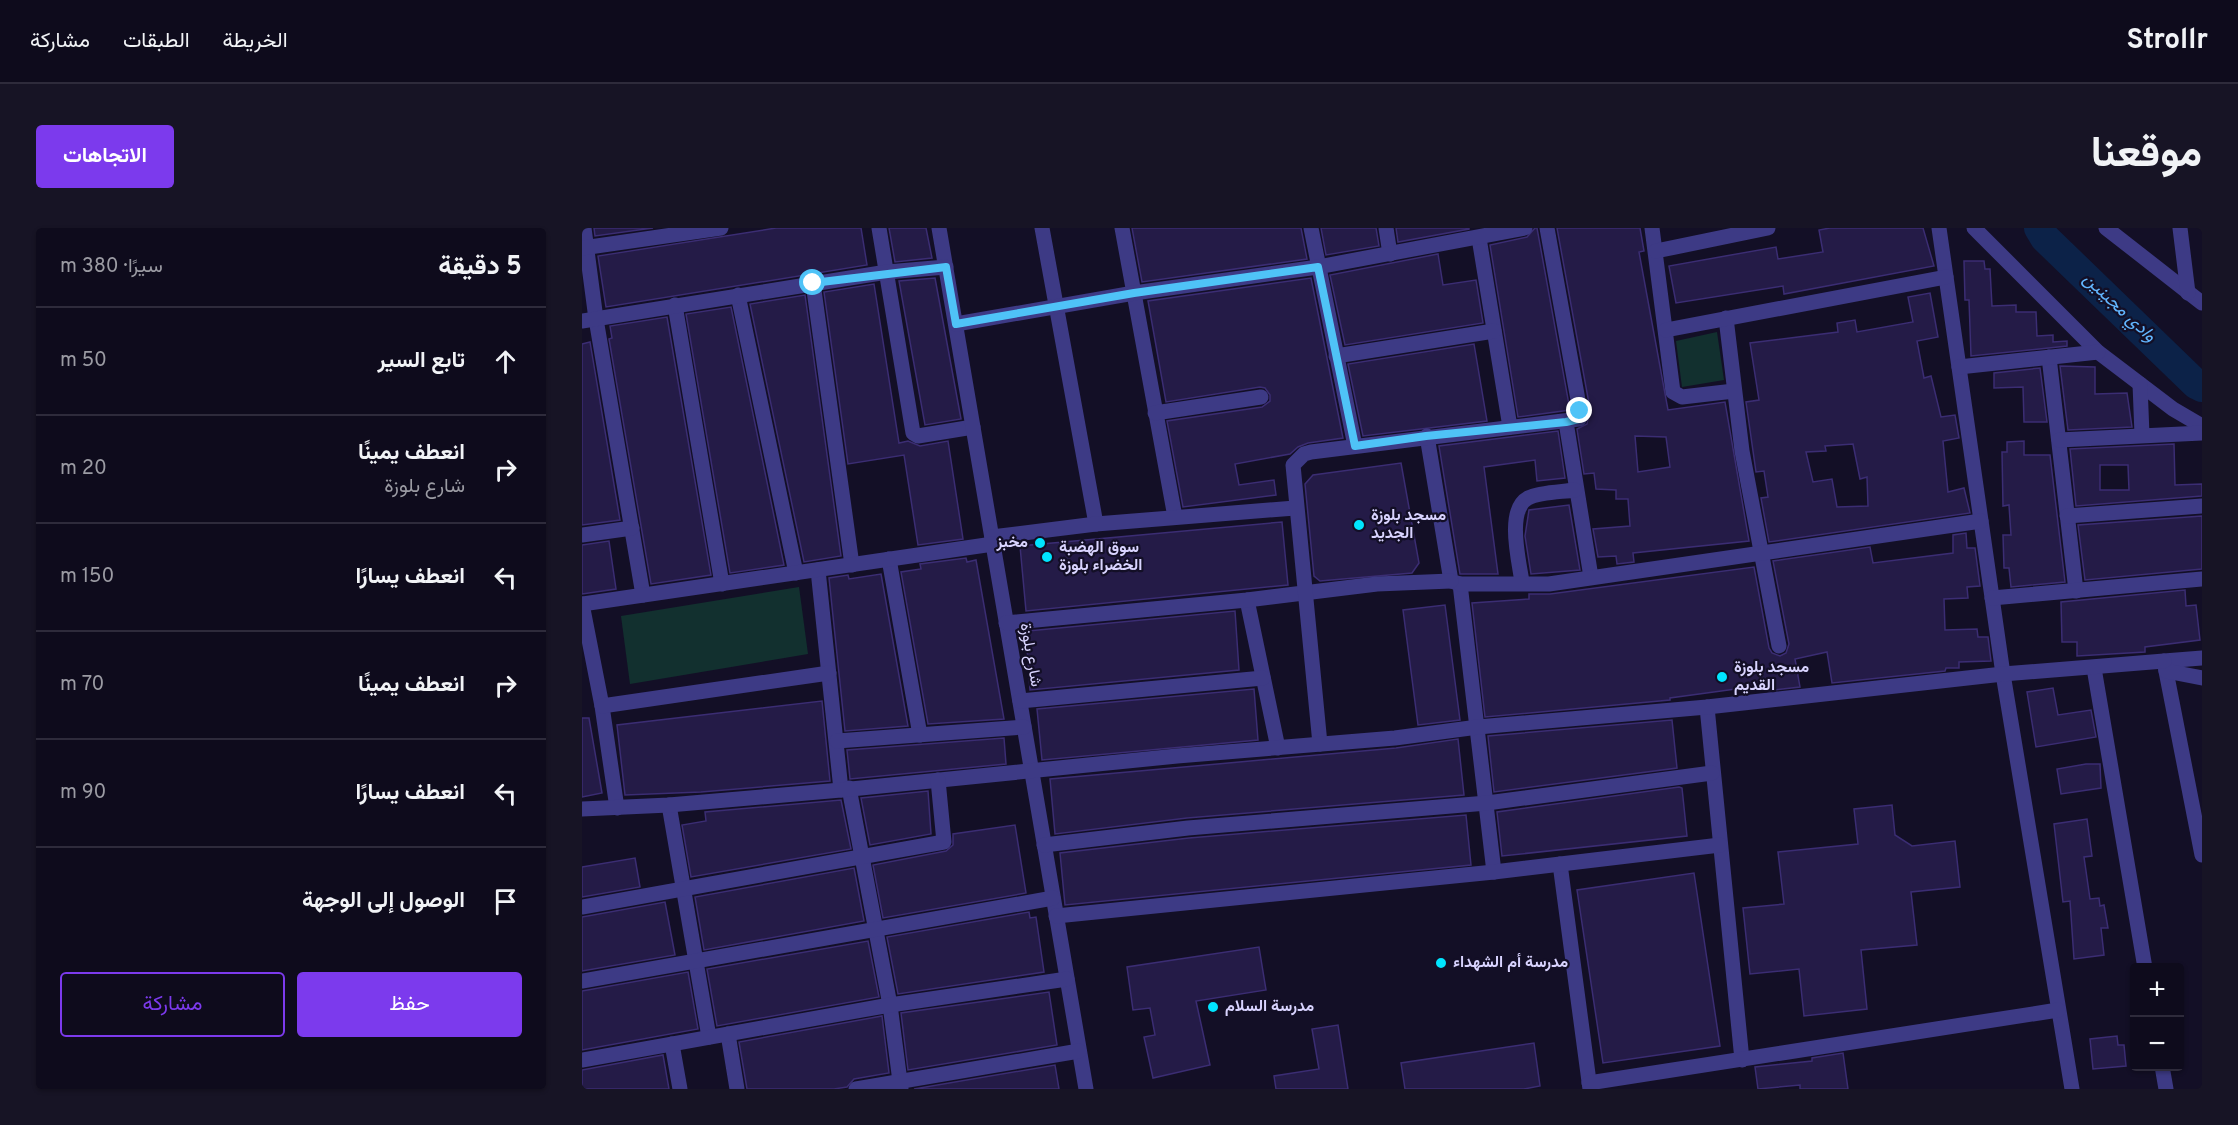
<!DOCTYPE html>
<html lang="ar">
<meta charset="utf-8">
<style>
:root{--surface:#0e0b1c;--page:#171425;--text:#f1f3f6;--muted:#9b9ba3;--line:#2e2b3b;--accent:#7c3aed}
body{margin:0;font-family:Overpass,Vazirmatn,sans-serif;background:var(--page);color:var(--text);direction:rtl}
.controls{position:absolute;right:18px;bottom:18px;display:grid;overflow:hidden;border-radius:6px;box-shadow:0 2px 4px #0004}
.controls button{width:54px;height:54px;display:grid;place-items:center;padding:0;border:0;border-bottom:2px solid var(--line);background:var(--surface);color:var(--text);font:30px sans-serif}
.stop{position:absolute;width:18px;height:18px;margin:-14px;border:4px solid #4fc3f7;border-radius:50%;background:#fff}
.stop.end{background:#4fc3f7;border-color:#fff;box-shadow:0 2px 6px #0008}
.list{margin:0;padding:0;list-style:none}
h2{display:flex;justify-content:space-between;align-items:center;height:78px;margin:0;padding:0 24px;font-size:26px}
h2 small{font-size:20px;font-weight:400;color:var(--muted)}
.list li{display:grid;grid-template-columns:39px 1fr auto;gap:18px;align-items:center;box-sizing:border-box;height:108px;padding:0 24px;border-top:2px solid var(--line)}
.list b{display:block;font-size:22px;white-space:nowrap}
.list p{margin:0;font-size:20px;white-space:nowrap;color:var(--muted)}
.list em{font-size:20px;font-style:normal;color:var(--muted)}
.actions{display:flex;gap:12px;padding:18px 24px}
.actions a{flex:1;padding:14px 0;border:2px solid var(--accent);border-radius:6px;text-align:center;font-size:21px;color:var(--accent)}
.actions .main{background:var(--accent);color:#fff}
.icon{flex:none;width:33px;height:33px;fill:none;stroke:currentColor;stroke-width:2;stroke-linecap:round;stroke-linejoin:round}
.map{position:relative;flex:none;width:1620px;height:861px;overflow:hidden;direction:ltr;border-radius:6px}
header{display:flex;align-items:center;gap:36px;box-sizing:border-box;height:84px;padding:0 30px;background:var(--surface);border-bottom:2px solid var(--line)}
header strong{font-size:28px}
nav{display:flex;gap:33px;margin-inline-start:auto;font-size:21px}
.intro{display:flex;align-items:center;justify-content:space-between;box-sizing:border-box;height:144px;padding:0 36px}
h1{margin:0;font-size:42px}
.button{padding:15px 27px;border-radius:6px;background:var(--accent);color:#fff;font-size:21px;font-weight:700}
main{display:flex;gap:36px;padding:0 36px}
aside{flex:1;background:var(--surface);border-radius:6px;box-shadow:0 2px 4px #0004}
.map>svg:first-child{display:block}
</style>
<header>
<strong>Strollr</strong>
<nav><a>الخريطة</a><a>الطبقات</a><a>مشاركة</a></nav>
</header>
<div class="intro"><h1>موقعنا</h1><a class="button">الاتجاهات</a></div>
<main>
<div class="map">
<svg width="1620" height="861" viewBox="0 0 1620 861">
<rect width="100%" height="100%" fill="#130f26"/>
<g fill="#12302f">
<polygon points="1135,104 1142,152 1100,159 1094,113"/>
<polygon points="217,359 226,426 48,456 39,388"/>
</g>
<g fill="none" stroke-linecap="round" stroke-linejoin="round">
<polyline stroke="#0c2248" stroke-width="30" points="1457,0 1463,10 1614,156 1620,159"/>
</g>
<g fill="#241b47" stroke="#3b2d73" stroke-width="1.5" fill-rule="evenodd">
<polygon points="12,0 71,0 13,8"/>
<polygon points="194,0 279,0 285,37 24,79 16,28"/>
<polygon points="307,0 344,0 350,30 313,34"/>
<polygon points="550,0 719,0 725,31 560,54"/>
<polygon points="739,0 794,0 797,18 744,27"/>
<polygon points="814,0 887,0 887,1 816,14"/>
<polygon points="953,0 955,0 988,182 936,189 908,17 945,9"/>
<path d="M 975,0 L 1058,0 L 1062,23 L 1057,24 L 1086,182 L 1143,174 L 1167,313 L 1051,325 L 1052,334 L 1035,336 L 1034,328 L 1016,329 L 1011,301 L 1048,298 L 1046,271 L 1034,271 L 1034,262 L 1014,261 L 1012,245 L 1002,246 L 995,201 L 1005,196 L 1008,181 ZM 1053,208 L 1084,209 L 1088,239 L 1056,244 Z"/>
<polygon points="1248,0 1341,0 1352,38 1202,66 1201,58 1094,75 1087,38 1194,19 1196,31 1241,24 1237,2"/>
<polygon points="856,26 861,57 894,52 901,95 763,117 748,47"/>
<polygon points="1382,33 1402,33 1403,41 1408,41 1410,78 1434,77 1434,84 1454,84 1455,108 1471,107 1471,114 1485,113 1485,118 1389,128 1387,72 1383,72"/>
<polygon points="353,50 379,191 343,197 317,53"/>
<polygon points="729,50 761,210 726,215 716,219 708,226 653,236 657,257 692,252 694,267 601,279 585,193 680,179 688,173 688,167 683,160 678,159 584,174 566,73"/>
<polygon points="292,56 317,215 326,213 338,218 366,213 381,311 336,317 322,227 266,236 242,64"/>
<path d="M 1348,65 L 1356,109 L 1335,113 L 1342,150 L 1349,148 L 1359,189 L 1373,187 L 1377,210 L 1361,213 L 1366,264 L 1382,260 L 1388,285 L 1187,314 L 1179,270 L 1186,269 L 1182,243 L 1174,244 L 1164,174 L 1177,172 L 1168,115 L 1256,104 L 1255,95 L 1273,92 L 1275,104 L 1331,94 L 1326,69 ZM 1271,216 L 1278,251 L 1285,249 L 1286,278 L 1255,279 L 1250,251 L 1231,254 L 1224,224 L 1244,223 L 1243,218 Z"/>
<polygon points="223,67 259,328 222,334 168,76"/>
<polygon points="149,79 202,337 148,345 104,86"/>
<polygon points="85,89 129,347 69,356 27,111 30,110 28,98"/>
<polygon points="8,114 38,292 0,297 0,116"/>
<polygon points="892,116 905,193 781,208 766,136"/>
<polygon points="1478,138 1513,139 1513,166 1545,165 1550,199 1486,202"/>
<polygon points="1458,140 1465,194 1442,194 1441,159 1412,160 1412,145"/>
<polygon points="976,203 983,250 955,253 953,232 902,239 916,346 878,346 857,218"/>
<polygon points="1442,213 1442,227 1468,227 1483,354 1429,359 1427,340 1422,340 1421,307 1429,307 1427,277 1421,278 1420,224 1425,224 1425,214"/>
<path d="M 1592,216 L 1593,257 L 1620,256 L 1620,268 L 1494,278 L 1488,221 ZM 1518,237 L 1546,237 L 1547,262 L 1518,262 Z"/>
<polygon points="819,235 837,335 830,345 738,353 732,348 723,256 731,247"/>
<polygon points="987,277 998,342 949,346 943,308 947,282"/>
<polygon points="1620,288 1620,341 1503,352 1496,297"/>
<polygon points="700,294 706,357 444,383 438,318"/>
<polygon points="1384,305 1385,320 1393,320 1398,358 1385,359 1386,370 1362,371 1363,402 1395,401 1396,409 1406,409 1409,433 1377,434 1377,440 1364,440 1363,443 1250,455 1245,424 1213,431 1218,459 1184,463 1183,457 1088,470 1088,472 903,489 890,375 947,371 947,366 968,366 1172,339 1187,420 1190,425 1198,428 1204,425 1207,416 1191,333 1288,319 1291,335 1371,325 1371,307"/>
<polygon points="27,313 34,361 0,366 0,317"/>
<polygon points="384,330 385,334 394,332 422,491 346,496 319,344 339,341 338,336"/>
<polygon points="299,346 326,498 263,503 247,350 266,347 267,351"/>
<polygon points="1603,362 1604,378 1614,377 1618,412 1563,419 1563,424 1495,428 1495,414 1480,414 1479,374"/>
<polygon points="863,377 878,492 836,497 821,382"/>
<polygon points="653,383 657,442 448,462 444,405 446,403"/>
<polygon points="1471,460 1476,487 1509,482 1514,509 1454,519 1445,464"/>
<polygon points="672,461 676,512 460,532 455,481"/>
<polygon points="240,473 248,553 119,564 43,567 35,497"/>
<polygon points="0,490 7,490 20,565 0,569"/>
<polygon points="1090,492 1095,540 912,564 906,508"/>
<polygon points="422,510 424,536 268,551 265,522"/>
<polygon points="876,511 882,567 605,590 473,606 468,551 814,520"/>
<polygon points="1504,536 1518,536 1519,560 1479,566 1475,541"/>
<polygon points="1097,559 1100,560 1105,608 920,628 915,584"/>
<polygon points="346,563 349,606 288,617 279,570"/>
<polygon points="259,572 269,621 109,649 100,597 124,593 123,584"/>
<polygon points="1310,577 1313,607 1330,618 1373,613 1378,659 1329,664 1335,717 1279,722 1285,781 1222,788 1217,741 1168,746 1161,680 1202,676 1196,624 1276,616 1272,581"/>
<polygon points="884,587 889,637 483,677 478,625 607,610"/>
<polygon points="1505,591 1510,628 1502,629 1508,671 1517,670 1518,678 1522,677 1526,700 1519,700 1522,727 1492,731 1488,673 1481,674 1472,596"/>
<polygon points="433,597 444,665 301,690 291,637 364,623 371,617 371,606"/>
<polygon points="53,630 58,659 0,669 0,639"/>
<polygon points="272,640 282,693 122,722 113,669"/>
<polygon points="1112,645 1138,818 1021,835 995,662"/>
<polygon points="83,674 93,727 0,743 0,689"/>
<polygon points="447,684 448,690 454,689 462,744 316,766 305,709"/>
<polygon points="286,713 297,769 135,798 125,741"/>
<polygon points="677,719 684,762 614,773 628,837 571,850 562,809 573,807 568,780 551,782 545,739"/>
<polygon points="106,744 116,801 0,822 0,763"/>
<polygon points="467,764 475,817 326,842 319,785"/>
<polygon points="300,788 307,845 272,851 265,859 252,861 165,861 157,814"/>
<polygon points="756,797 766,861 694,861 692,848 737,841 730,801"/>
<polygon points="1535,808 1536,817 1542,817 1544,838 1511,841 1508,811"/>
<polygon points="952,815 958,858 942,861 823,861 819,835"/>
<polygon points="1261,825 1266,861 1218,861 1218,857 1176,861 1173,839 1230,833 1230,830"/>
<polygon points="81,827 87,861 0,861 0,842"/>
<polygon points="473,837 477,861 332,861"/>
</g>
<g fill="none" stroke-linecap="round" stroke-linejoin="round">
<g stroke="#3d3a85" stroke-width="15">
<polyline points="2,0 14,91 61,367"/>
<polyline points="297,0 331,205 336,208 391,199"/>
<polyline points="357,0 504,861"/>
<polyline points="460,0 514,296"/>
<polyline points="540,0 593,289"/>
<polyline points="729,0 773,218"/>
<polyline points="804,0 808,26"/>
<polyline points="1070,0 1091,164 1100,169 1152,163"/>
<polyline points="1357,0 1421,446 1490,861"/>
<polyline points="1392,0 1516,124 1591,181 1620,198"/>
<polyline points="1524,0 1620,75"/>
<polyline points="1598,0 1606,65"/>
<polyline points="897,10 928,199"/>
<polyline points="0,20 139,0"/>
<polyline points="1074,23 1186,0"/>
<polyline points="231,55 270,337"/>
<polyline points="156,67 214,345"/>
<polyline points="93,77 140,356"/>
<polyline points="1144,90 1160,223 1197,418"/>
<polyline points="0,93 305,44 364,39"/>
<polyline points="374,96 552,65 736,39 943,0"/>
<polyline points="1084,102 1364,49"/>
<polyline points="754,128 912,103"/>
<polyline points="1467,129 1494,363"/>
<polyline points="1377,139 1516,124"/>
<polyline points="1558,156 1560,207"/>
<polyline points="573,185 679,169"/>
<polyline points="984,194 1009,349"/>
<polyline points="845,208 869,353 878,356 912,644"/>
<polyline points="1477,212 1620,205"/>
<polyline points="1485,288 1620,278"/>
<polyline points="0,307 50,300"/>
<polyline points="410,309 514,296 713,280"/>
<polyline points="307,331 338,507"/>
<polyline points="236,342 259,562"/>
<path d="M 940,354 C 937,333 924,282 946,270 C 958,264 979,264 993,262"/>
<polyline points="878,356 967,356 1399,293"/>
<polyline points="1410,370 1620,351"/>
<polyline points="665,372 696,520"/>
<polyline points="0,376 411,316"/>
<polyline points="0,376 20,478 35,580"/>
<polyline points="424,395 665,372 795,356 869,353"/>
<polyline points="1620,430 1582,433 1620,627"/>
<polyline points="1512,440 1563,740"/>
<polyline points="1584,443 1620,450"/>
<polyline points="438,473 681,450"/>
<polyline points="20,478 247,445"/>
<polyline points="1125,479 1160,832"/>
<polyline points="255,513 442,499"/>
<polyline points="738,516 711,237 722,226 729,224 997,191 998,183 965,0"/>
<polyline points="267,560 308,777 319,861"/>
<polyline points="87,577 127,809"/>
<polyline points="0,581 87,577 259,562 595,528 813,510 896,499 1125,479 1421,446 1582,433"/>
<polyline points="462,617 606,600 905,575 1130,545"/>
<polyline points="978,636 1008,861"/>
<polyline points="0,679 362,614 356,552"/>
<polyline points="474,688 912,644 1138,617"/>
<polyline points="0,753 471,670"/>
<polyline points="146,806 155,861"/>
<polyline points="90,816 98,861"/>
<polyline points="0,832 308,777 485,751"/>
<polyline points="1580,838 1584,861"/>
<polyline points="1007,855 1476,782"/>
<polyline points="274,861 497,823"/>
</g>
</g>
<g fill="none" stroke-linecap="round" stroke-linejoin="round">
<polyline stroke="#4fc3f7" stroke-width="8" points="231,55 364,39 374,96 552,65 736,39 773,218 844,208 984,194 997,191 998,183"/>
</g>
<g fill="#00e5ff" stroke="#130f26" stroke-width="2">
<circle cx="777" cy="297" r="6"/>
<circle cx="458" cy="315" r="6"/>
<circle cx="465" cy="329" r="6"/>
<circle cx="1140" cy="449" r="6"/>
<circle cx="859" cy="735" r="6"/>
<circle cx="631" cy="779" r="6"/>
</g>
<g text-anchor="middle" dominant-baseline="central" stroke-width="4.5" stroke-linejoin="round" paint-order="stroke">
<g font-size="16" font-weight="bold" fill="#d9d4ff" stroke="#130f26" text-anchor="start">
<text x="789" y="288">مسجد بلوزة<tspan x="789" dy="18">الجديد</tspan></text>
<text x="446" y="315" text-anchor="end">مخبز</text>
<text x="477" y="320">سوق الهضبة<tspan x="477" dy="18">الخضراء بلوزة</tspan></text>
<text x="1152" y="440">مسجد بلوزة<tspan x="1152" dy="18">القديم</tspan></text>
<text x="871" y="735">مدرسة أم الشهداء</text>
<text x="643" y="779">مدرسة السلام</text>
</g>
<g font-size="16" fill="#d9d4ff" stroke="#130f26">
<text transform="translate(448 427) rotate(80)">شارع بلوزة</text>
</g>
<g font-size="18" font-style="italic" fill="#62b6ff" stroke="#130f26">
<text transform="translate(1537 80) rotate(43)">وادي مجينين</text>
</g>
</g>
</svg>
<div class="controls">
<button>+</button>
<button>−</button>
</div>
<div class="stop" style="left:231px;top:55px"></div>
<div class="stop end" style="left:998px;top:183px"></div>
</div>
<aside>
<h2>5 دقيقة<small>سيرًا · 380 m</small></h2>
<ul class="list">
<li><svg class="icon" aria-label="ahead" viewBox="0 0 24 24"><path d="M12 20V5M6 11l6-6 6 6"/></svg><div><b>تابع السير</b></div><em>50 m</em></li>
<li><svg class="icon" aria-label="right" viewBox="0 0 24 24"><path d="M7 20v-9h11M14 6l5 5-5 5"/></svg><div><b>انعطف يمينًا</b><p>شارع بلوزة</p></div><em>20 m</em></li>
<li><svg class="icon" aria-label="left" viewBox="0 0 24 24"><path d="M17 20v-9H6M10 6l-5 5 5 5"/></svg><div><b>انعطف يسارًا</b></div><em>150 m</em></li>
<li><svg class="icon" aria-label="right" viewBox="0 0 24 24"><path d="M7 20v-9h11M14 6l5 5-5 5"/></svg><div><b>انعطف يمينًا</b></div><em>70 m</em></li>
<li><svg class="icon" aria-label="left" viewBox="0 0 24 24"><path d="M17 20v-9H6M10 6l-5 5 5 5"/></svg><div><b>انعطف يسارًا</b></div><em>90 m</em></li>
<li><svg class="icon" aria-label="arrive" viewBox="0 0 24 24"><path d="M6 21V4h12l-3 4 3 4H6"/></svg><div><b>الوصول إلى الوجهة</b></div></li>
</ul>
<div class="actions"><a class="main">حفظ</a><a>مشاركة</a></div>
</aside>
</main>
